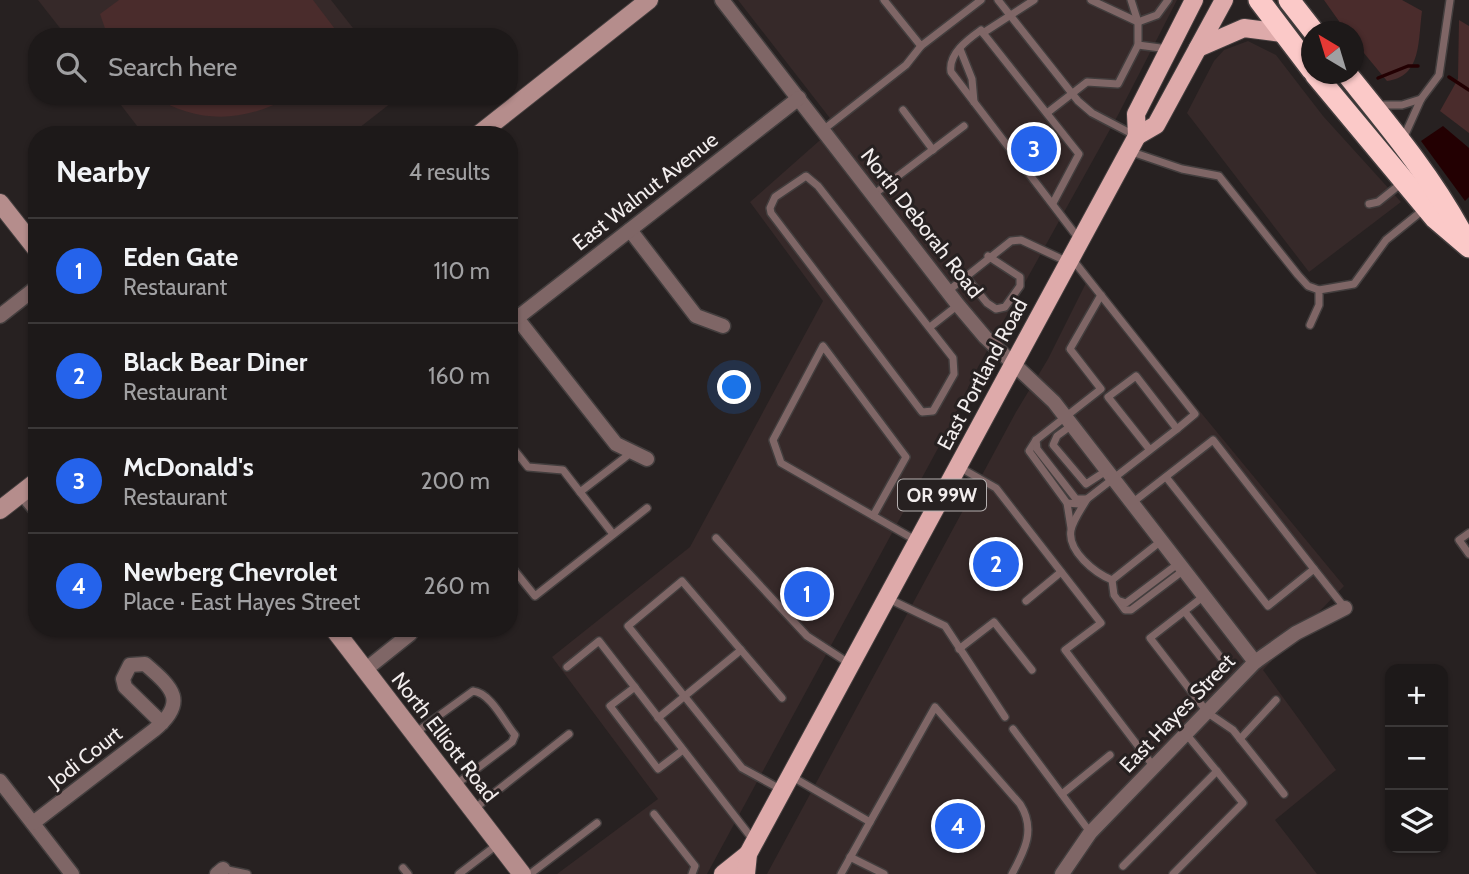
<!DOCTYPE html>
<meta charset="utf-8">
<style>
:root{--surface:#1d1919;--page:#252222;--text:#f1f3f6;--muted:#a0a0a2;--line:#3b3838;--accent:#2563eb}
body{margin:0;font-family:Cabin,sans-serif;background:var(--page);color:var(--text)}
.controls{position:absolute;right:21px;bottom:21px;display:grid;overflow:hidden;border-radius:14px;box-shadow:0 2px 5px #0004}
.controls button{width:63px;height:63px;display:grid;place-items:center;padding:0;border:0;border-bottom:2px solid var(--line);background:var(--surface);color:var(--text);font:35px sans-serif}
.compass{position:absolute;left:1301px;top:21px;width:63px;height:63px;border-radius:50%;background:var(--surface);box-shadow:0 2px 5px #0004;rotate:322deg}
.you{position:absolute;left:735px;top:388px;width:24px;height:24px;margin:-18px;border:5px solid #fff;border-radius:50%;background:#1a73e8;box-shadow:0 0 0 10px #1a73e833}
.badge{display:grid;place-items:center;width:46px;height:46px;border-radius:50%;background:var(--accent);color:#fff;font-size:23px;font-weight:700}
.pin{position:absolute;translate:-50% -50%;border:4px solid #fff;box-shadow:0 2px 7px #0006}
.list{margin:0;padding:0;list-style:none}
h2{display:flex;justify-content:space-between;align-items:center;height:91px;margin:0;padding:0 28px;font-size:30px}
h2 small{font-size:23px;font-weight:400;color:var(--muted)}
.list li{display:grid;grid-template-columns:46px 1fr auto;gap:21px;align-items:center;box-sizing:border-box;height:105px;padding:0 28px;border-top:2px solid var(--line)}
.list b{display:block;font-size:26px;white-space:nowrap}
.list p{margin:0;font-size:23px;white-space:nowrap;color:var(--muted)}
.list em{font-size:23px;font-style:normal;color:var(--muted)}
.icon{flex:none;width:38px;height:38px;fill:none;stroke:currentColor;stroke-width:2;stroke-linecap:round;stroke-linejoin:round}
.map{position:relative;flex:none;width:1469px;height:874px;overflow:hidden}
.search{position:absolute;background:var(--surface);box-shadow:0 2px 5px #0004;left:28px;top:28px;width:490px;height:77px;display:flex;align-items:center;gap:18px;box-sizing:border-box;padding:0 24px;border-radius:28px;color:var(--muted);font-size:26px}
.panel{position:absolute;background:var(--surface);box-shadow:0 2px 5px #0004;left:28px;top:126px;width:490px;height:511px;border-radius:28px}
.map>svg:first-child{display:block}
</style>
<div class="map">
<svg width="1469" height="874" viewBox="0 0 1469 874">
<rect width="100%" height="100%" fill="#272121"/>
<g fill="#362929">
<polygon points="38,0 331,0 360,37 67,37"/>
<polygon points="738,0 1177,0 1118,115 978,367 949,428 707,874 557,874 658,799 552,657 690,547 823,301 750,202 836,126"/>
<polygon points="1248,41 1276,55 1323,116 1401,202 1309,272 1187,113 1214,61 1224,50"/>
<polygon points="114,96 400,96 350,135 144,135"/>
<polygon points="1089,277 1344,586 1263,670 1336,770 1275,820 1317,874 767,874 1016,412 1048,359"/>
</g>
<g fill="#4a2c2c">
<polygon points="119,0 313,0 338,33 336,37 108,37 100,14"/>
<path d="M 1324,0 L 1402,0 L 1422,11 C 1418,40 1422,77 1387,81 L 1354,41 L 1354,32 L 1346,31 Z"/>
<polygon points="1459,20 1469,26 1469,133 1440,111 1458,79"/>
<path d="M 154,96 L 291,96 C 247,122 197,125 154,96 Z"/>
</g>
<polygon fill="#230002" points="1443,126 1469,148 1469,197 1465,201 1421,141"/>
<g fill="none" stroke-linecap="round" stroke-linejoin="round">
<g stroke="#230002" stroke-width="3.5">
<polyline points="1449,77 1469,90"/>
<polyline points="1378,78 1408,66 1418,66"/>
</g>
<defs>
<g id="lane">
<polyline points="884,0 921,46 981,0"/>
<polyline points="998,0 1078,101 1092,113 1136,136"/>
<polyline points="1034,0 983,33 1079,154 1053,203"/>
<polyline points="1091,0 1138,22 1157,15 1168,0"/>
<polyline points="1131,0 1138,22 1138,45 1168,49"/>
<path d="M 983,33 L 981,30 C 967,40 948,54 951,72 L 1079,239"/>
<polyline points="960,49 972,79 974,102"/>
<polyline points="1377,105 1402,105 1421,99"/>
<polyline points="903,110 933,150"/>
<polyline points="1047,113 1087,82 1118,84 1138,45"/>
<polyline points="823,130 906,65 921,46"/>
<polyline points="1403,139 1421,99 1439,75 1450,0"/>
<polyline points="1129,151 1182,169 1219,176 1298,275 1308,286 1319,290"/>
<polygon points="806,176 818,186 953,358 954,374 933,411 922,412 771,213 770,208 775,197"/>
<polyline points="873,195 964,126"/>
<polyline points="1369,204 1378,202 1403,182"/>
<polyline points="1073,260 1195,414 1177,429"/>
<polyline points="965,276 987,303 996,309 1005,307 1020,286 1020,277 988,256"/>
<polyline points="948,291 1011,241 1021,240 1068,262"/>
<polyline points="1101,295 1070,349 1101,389 1036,440 1029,451 1067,503 1079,504 1087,499 1177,429 1136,376 1108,397 1150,450"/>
<polyline points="1310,325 1319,305 1319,290 1354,284 1386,240 1423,210"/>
<polyline points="930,327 958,305"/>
<polyline points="1072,425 1057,436 1053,445 1086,484 1106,471"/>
<path d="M 1036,440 L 1037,449 L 1076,499 L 1087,499 C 1082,508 1073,520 1071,530 C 1067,551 1095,573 1112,580 L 1161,541"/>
<polyline points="509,458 516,452 528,467 563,470 580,492 632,452"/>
<polyline points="959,467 996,488 1101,623 1065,650 1154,767"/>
<polyline points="1166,477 1268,606 1314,569 1345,608"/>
<polyline points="580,492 613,534"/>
<polyline points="1067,503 1071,528"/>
<polyline points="1132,503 1213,440 1314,569"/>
<polyline points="873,516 906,457 823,346 773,440 781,463 917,541"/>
<polyline points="1469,533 1459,540 1469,554"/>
<polyline points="716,538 807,636 850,664"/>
<polyline points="509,564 535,596 647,508"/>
<polyline points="1112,580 1114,595 1125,610 1131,610 1184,570"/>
<polyline points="1204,596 1150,638 1208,713 1233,730 1284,794"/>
<polyline points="887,598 945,626 1005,717"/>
<polyline points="1026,601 1061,572"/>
<polyline points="1120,601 1126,603 1179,563"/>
<polyline points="1185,612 1222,659"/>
<polyline points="959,649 994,622 1032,670"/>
<polyline points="567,667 599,641 754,841"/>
<polyline points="635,687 610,706 658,769 683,750"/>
<polyline points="658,718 741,650"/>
<polyline points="1013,729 1090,832"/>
<path d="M 415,733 L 473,691 C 491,693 504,722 515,735 L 512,742 L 454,786"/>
<polyline points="1240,739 1276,700"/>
<path d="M 791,776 L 870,822 L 935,707 L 1020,804 C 1036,829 1025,850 1012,874"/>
<polyline points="782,790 742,768 628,626 682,581 782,698"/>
<polyline points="1062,794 1110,755"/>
<polyline points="474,809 569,734"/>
<polyline points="654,814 695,866 692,874"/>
<polyline points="850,857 884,874"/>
<polyline points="1123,866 1217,771"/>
<polyline points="403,868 408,874"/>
<polyline points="223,869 247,874"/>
<polyline points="459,874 498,844"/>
<polyline points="530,874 597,823"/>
<polyline points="841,874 870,822"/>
<polyline points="1173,874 1243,803 1187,735"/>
</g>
<g id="street">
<polyline points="722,0 958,305 985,337 1054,402 1255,662"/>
<polyline points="630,230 696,316 723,326"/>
<polyline points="509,308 616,444 647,459"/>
<polyline points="0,316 37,287"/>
<polyline points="517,318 799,98"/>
<polyline points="22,493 37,511"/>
<polyline points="365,670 410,634 411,628"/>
<polyline points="0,781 72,874"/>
<path d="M 33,823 L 154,730 C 188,702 173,688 145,664 L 130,665 L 123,679 L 125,687 L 162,723"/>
<polyline points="217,874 223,869"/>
<polyline points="1062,874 1090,833 1255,662 1296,633 1345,608"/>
</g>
<g id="secondary">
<polyline points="478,135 649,0"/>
<polyline points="0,203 37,250"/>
<polyline points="0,510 37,481"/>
<polyline points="333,628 522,874"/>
</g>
<g id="primary">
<polyline points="1198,48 1244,28 1282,33"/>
<polyline points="1137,136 1156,125 1224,0"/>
<polyline points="723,874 748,854"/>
<polyline points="746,874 748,854 1137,136 1136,114 1194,0"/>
</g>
<g id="highway">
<polyline points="1259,0 1312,70"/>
<polyline points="1289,0 1314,32"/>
<polyline points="1315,74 1435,218 1469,247"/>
<path d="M 1347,74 C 1388,125 1431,176 1462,234"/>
</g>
</defs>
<use href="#lane" stroke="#433e3e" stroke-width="10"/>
<use href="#street" stroke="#433e3e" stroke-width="17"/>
<use href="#secondary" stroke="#433e3e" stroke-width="20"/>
<use href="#primary" stroke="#433e3e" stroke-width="20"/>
<use href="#highway" stroke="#433e3e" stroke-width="24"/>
<use href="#lane" stroke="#7f6666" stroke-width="7"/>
<use href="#street" stroke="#7f6666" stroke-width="14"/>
<use href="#secondary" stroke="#b58d8c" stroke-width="18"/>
<use href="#primary" stroke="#deaaaa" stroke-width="18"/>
<use href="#highway" stroke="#fbc9c8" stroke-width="21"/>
</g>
<g text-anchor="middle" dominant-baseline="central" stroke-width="6" stroke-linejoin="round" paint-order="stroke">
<rect fill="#272121" stroke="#b5b0b0" stroke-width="2" x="898" y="479.5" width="88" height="31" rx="5"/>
<g font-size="19" font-weight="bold" fill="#f2eded">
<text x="942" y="495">OR 99W</text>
</g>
<g font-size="21" fill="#f2eded" stroke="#272121">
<text transform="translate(645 191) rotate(-38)">East Walnut Avenue</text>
<text transform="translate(922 223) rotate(52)">North Deborah Road</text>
<text transform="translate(982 374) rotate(-62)">East Portland Road</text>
<text transform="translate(1177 713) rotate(-46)">East Hayes Street</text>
<text transform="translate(445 737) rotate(52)">North Elliott Road</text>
<text transform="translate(85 757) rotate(-38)">Jodi Court</text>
</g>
</g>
</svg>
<div class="controls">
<button>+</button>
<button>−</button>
<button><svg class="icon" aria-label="layers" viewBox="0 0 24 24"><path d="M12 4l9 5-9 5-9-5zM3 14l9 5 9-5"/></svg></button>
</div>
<svg class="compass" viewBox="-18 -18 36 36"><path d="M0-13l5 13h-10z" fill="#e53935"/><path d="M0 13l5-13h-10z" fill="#a0a0a2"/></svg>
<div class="you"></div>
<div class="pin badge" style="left:807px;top:594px">1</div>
<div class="pin badge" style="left:996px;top:564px">2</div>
<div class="pin badge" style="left:1034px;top:149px">3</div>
<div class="pin badge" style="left:958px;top:826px">4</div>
<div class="search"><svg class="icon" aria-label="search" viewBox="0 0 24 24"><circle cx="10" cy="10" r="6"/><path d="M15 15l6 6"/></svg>Search here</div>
<section class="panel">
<h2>Nearby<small>4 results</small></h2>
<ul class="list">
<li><span class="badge">1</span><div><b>Eden Gate</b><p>Restaurant</p></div><em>110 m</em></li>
<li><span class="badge">2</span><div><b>Black Bear Diner</b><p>Restaurant</p></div><em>160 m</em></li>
<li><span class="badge">3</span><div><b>McDonald's</b><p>Restaurant</p></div><em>200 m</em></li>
<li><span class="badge">4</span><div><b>Newberg Chevrolet</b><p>Place · East Hayes Street</p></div><em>260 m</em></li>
</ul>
</section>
</div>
